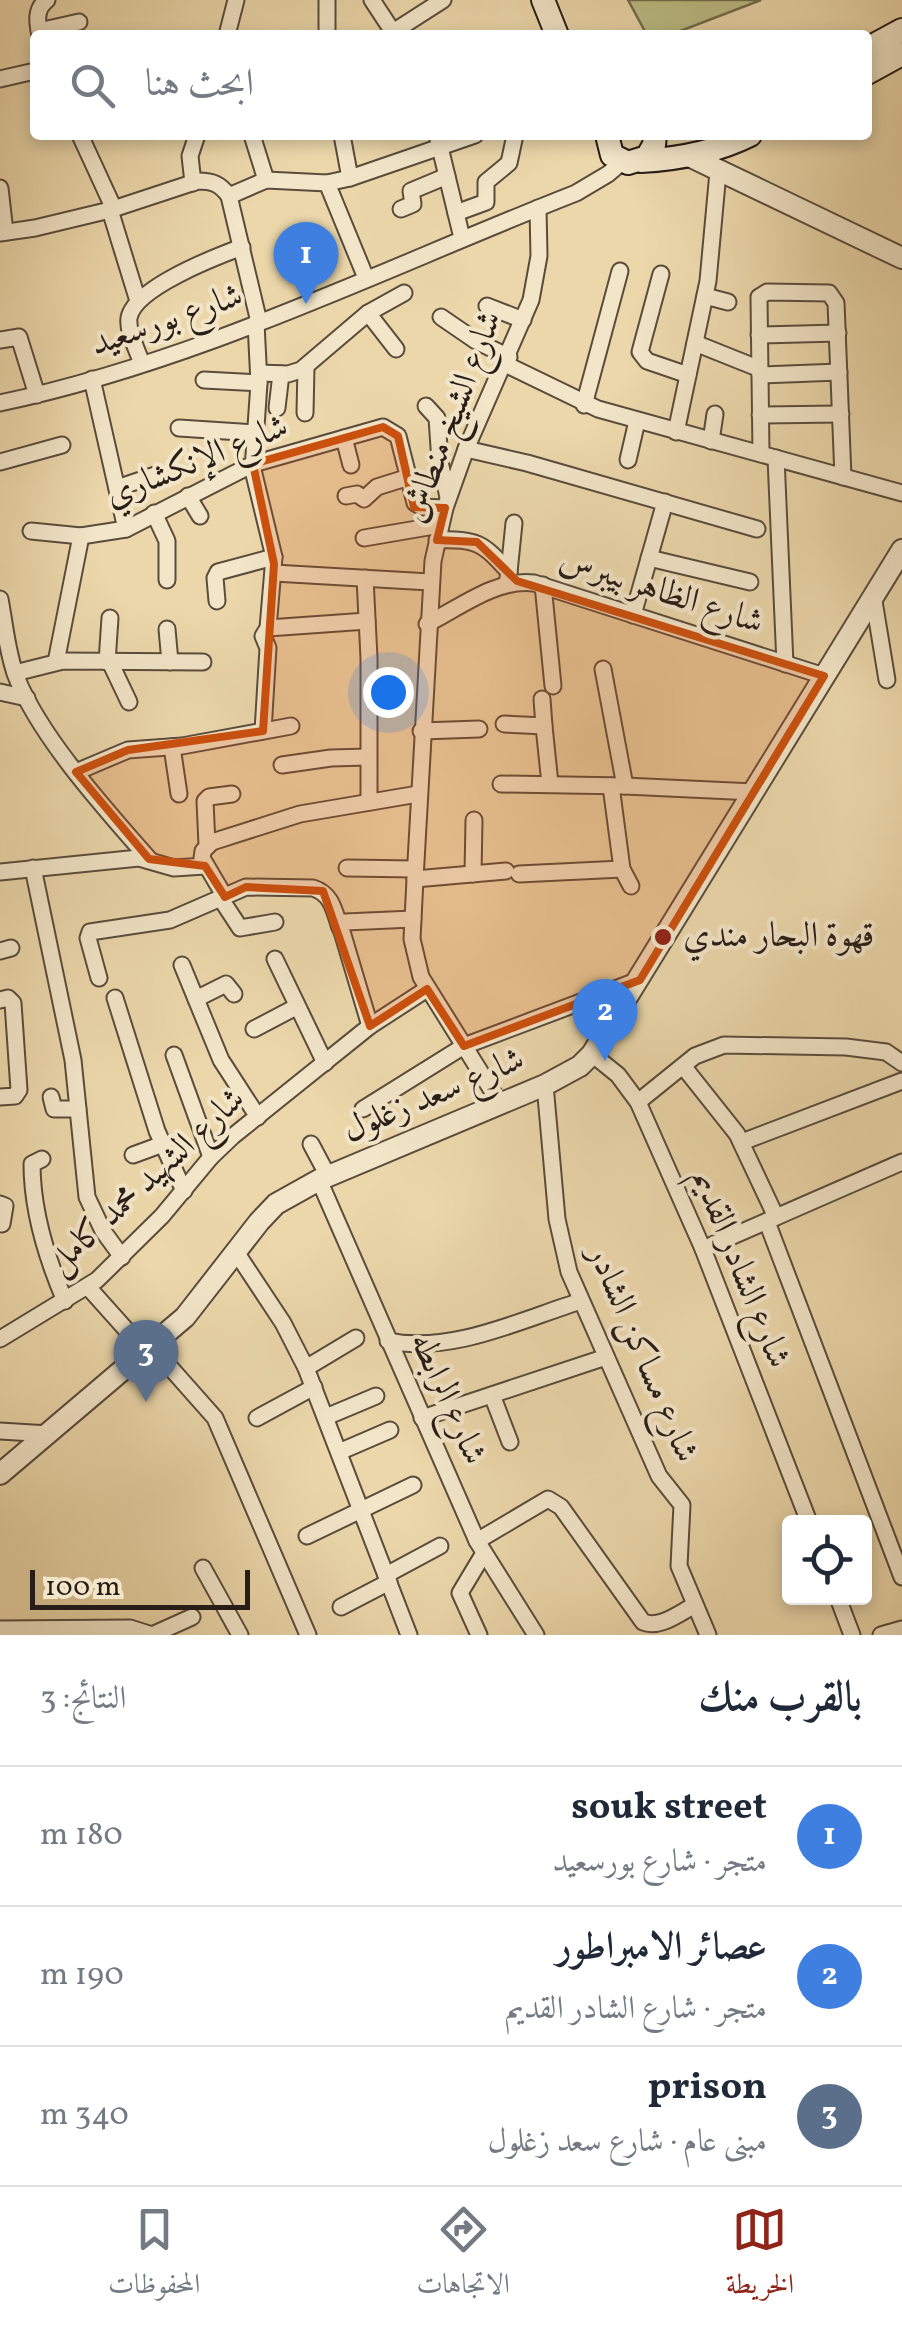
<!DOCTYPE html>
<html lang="ar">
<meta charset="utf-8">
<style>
:root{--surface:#fff;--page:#f6f6f7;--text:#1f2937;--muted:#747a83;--line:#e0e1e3;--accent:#8f2418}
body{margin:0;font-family:Vollkorn,Amiri,serif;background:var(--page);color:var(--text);direction:rtl}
.controls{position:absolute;right:30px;bottom:30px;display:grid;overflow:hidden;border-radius:10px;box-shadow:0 5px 15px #0003}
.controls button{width:90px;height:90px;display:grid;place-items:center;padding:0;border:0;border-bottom:2px solid var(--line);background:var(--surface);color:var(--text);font:50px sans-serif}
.scale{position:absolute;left:30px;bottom:25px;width:220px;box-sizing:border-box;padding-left:10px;border:5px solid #291d18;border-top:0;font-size:28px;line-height:35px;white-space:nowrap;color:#291d18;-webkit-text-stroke:8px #f2e5c8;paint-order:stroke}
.you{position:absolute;left:388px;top:692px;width:35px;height:35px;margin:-25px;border:8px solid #fff;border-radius:50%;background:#1a73e8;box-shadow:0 0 0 15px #1a73e833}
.badge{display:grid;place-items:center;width:65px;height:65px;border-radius:50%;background:var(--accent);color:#fff;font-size:32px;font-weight:700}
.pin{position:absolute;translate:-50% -82px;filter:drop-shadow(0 2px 5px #0008)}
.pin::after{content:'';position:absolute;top:52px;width:35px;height:30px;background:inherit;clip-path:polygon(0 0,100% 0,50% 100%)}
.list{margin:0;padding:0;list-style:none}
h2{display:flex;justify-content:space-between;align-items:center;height:130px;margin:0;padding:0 40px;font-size:42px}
h2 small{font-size:32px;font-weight:400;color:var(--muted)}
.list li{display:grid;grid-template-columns:65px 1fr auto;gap:30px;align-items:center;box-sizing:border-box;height:140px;padding:0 40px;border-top:2px solid var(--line)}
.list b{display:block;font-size:38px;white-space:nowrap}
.list p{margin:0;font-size:32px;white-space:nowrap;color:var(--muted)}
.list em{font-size:32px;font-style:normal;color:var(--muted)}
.icon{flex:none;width:55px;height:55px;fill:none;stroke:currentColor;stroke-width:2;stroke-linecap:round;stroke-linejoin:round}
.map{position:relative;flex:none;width:902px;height:1635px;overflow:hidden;direction:ltr}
.search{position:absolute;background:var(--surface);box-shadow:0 5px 15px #0003;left:30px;right:30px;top:30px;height:110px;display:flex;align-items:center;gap:25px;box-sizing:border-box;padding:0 35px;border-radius:10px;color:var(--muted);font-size:38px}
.sheet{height:550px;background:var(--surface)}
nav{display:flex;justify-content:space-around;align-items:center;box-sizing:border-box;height:140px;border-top:2px solid var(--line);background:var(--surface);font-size:28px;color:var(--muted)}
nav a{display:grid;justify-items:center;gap:5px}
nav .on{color:var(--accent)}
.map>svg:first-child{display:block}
</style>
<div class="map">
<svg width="902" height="1635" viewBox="0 0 902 1635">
<rect width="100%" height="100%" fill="#ebd7aa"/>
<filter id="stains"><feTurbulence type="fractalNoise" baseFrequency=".002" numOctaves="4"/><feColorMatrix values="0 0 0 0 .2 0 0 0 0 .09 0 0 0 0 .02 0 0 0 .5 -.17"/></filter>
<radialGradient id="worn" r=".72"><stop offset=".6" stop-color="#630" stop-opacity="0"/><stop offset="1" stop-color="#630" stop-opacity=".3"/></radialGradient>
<polygon fill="#bcbd85" stroke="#726d4e" stroke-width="2.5" points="628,0 761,0 670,35 647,35"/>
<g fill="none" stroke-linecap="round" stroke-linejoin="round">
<defs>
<g id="minor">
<polyline points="372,0 395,35"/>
<polyline points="39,31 79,22"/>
<polyline points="393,32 443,0"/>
<path d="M 40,35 C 37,22 35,9 47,0"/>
<polyline points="227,35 236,0"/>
<polyline points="327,35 327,0"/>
<polyline points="0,79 35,71"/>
<polyline points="80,135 114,209"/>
<polyline points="252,135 266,180"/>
<polyline points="342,135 350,178"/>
<polyline points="437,135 462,238"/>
<polyline points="193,183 190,156 197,135"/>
<polyline points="327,183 366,278"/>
<polyline points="0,188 5,232"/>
<polyline points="229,196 266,180 327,183 350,178 475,135"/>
<polyline points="401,209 413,204 411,191 447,176"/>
<polyline points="110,210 138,301"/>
<polyline points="456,213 486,202 486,182 509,163 515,135"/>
<path d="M 0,233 L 35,228 L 110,210 L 198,181 C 213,181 220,184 229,196 L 259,322"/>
<polyline points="661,274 640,352 647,361 688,375"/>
<polyline points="705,296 728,302"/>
<polyline points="487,306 523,320"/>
<polyline points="368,313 396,349"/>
<polyline points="441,317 476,341 509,357"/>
<polyline points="256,323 259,383 253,470 274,557 268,628 263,636 268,648 263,731"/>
<polyline points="759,335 838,333"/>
<polyline points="0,340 19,337 37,395"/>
<polyline points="695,343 760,369"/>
<path d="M 142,364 C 138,351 127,332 129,318 C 134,288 215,257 242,247"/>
<polyline points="505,364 598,409 902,493"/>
<polyline points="259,373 288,374 301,370 368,313 404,293"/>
<polyline points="760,375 839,372"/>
<polyline points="92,379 126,529"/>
<polyline points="204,380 259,383"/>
<path d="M 0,403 C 200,361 387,267 576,193 L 608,174 L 622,162"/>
<polyline points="584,405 620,271"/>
<polyline points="426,406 437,418 440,462 448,497"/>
<polyline points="277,408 281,374"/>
<polyline points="305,413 306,366"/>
<polyline points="760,415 841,414"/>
<polyline points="179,428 256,433"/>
<polyline points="676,432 708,281 718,172"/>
<polyline points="344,438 351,465"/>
<polyline points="711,441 715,414"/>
<polyline points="466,449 527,463 757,529"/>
<polyline points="761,454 759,297 767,292 829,293 836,303 843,477"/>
<polyline points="776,458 785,664"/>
<polyline points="628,460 637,421"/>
<polyline points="0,462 62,445"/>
<polyline points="117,488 155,475"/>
<polyline points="188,496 200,516"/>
<polyline points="346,496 357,494 364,499 377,487 409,477"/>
<polyline points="154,513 167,541 167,580"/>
<polyline points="31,531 81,536 126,529 253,464 383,427 398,436 415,503 422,507 445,508"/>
<polyline points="364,538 440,525"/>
<path d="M 437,540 C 477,539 482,542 509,572 L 507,584"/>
<polyline points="649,558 750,582"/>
<polyline points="509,572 514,523"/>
<polyline points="274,573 430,582"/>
<polyline points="365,578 369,658 369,802"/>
<polyline points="543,585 553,686"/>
<polyline points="873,595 887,680"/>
<path d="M 0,599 C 5,625 7,652 16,676 C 39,736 106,810 149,859"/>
<polyline points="217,601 215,578 218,572 274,557"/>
<polyline points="633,615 665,502"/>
<path d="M 427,624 C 459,608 497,578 534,583 L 824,676"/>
<polyline points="268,628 367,621"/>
<polyline points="167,629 170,662"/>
<polyline points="56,662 81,536"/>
<polyline points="107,662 110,618"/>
<polyline points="110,662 129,702"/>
<polyline points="603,669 625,786"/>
<polyline points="15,673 63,661 203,662"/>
<polyline points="0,692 27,698"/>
<polyline points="542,699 544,726"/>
<polyline points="504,724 544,726 550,784"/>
<polyline points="421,731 479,729"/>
<polyline points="172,747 179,794"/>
<polyline points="282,765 331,758 368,757"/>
<polyline points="76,772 128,750 182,746 291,726"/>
<polyline points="501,784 625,786 754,792"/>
<polyline points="611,786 622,869 631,886"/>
<polyline points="207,845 205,801 209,797 232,794"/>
<polyline points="33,868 73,1060 87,1197 103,1231 122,1257"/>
<polyline points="347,868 415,869"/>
<polyline points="0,872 139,858 174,868 205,866"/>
<polyline points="473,874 474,820"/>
<polyline points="519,874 622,869"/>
<polyline points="415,879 506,871"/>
<polyline points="225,897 202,858 203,851 212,842 300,814 418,794"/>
<polyline points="221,899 240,928 275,922"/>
<polyline points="0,951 11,948"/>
<polyline points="275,959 325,1063"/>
<polyline points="182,965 221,1060 258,1117"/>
<path d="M 99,978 L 88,938 L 90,932 L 170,920 L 246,887 L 313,888 C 332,894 334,910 340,928"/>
<polyline points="115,998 157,1131 184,1191"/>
<polyline points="196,999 226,984 234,994"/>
<polyline points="0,1000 8,998 13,1003 19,1090 15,1096 0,1097"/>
<polyline points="370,1026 340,925 345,922 413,919"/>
<polyline points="254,1029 296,1007"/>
<polyline points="592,1054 618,1075 638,1102 703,1249 809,1522"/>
<polyline points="174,1055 211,1157"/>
<polyline points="683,1066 737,1134 776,1217"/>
<polyline points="545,1085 557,1219 569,1272 659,1476 682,1505 679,1566 708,1635"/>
<polyline points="51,1097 54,1109 78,1109"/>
<polyline points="638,1102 695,1056 724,1045 846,1047 886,1052 902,1063"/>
<polyline points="501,1105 421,977 412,939 415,879 433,561 445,508 466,449 531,300 539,256 538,208"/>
<polyline points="363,1109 464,1046 639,980"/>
<polyline points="742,1142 902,1081"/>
<polyline points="311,1144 328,1176"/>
<polyline points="133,1155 163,1144"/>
<path d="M 42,1159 L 32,1164 C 32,1210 47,1259 65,1301"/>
<polyline points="319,1180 477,1541 536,1635"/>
<polyline points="0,1204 5,1206 2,1224"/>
<polyline points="767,1222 902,1577"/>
<polyline points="703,1249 902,1162"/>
<polyline points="236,1252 283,1323 306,1368 409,1635"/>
<polyline points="88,1287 147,1353"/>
<polyline points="0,1339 97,1280 162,1216 211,1157 233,1136 370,1026 427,989"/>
<path d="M 388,1341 C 452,1354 520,1320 581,1301"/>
<polyline points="153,1348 215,1418 308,1635"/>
<polyline points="306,1368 356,1338"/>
<polyline points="492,1395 510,1442"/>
<polyline points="326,1417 376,1396"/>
<polyline points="257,1418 314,1387"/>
<polyline points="422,1418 606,1357"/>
<polyline points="0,1431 49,1434"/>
<polyline points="339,1452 390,1430"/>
<polyline points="307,1536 413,1485"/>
<path d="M 477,1541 L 548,1499 L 561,1507 L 643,1622 C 660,1629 679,1613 695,1605"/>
<polyline points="203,1568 240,1635"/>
<polyline points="386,1575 440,1546"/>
<polyline points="838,1598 852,1635"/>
<polyline points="341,1607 389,1582"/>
<polyline points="0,1629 130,1628 152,1635 192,1617"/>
<polyline points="479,1635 460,1593 484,1553"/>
<polyline points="881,1635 902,1629"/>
</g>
<g id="tertiary">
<polyline points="689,156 902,258"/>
<polyline points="0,1474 185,1317 259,1222 276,1204 319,1180 545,1085 580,1066 592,1054 902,550"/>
</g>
<g id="secondary">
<polyline points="543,0 557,35"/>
<polyline points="867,49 902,30"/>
<polyline points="867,73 902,54"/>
<polyline points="607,135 612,155 628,163 647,157 654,145 655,135"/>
<path d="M 641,161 C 679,159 716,152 750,135"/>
</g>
</defs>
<use href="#minor" stroke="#5a4c3c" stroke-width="19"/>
<use href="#tertiary" stroke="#5a4c3c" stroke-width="24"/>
<use href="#secondary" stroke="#291d18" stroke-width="26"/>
<use href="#minor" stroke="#f2e5c8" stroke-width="15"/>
<use href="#tertiary" stroke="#f2e5c8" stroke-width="20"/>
<use href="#secondary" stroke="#f2e5c8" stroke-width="22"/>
</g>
<path fill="#cb500e" fill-opacity="0.2" stroke="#cb500e" stroke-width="8" stroke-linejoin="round" d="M 383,427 L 398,436 L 414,507 L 445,508 L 437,540 L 477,542 L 517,581 L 824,676 L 640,980 L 464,1046 L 427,989 L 370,1026 L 323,891 L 246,887 L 225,897 L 205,866 L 149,859 L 76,772 L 128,750 L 263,731 L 274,564 L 253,464 Z"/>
<circle fill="#8f2418" stroke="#f2e5c8" stroke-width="4" cx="663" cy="937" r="10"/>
<g text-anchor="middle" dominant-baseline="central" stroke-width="8" stroke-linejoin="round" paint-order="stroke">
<g font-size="35" fill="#291d18" stroke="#f2e5c8">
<text transform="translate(167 321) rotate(-19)">شارع بورسعيد</text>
<text transform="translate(453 417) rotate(-69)">شارع الشيخ منطاش</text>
<text transform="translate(197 462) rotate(-22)">شارع الإنكشاري</text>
<text transform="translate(661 592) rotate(18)">شارع الظاهر بيبرس</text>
<text transform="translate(434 1096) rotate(-23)">شارع سعد زغلول</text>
<text transform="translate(147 1182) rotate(-43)">شارع الشهيد محمد كامل</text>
<text transform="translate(740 1269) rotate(68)">شارع الشادر القديم</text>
<text transform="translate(642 1354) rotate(67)">شارع مساكن الشادر</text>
<text transform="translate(447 1399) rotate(66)">شارع الرابطه</text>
</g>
<g font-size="35" fill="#291d18" stroke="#f2e5c8" text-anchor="start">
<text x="683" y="937">قهوة البحار مندي</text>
</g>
</g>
<rect width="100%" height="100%" filter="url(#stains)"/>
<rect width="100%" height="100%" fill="url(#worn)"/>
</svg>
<div class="controls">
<button><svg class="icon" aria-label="locate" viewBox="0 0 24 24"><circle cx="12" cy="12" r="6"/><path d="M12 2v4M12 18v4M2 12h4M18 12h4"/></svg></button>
</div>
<div class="scale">100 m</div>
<div class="you"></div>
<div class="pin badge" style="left:306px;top:304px;background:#3f7fe0">1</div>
<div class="pin badge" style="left:605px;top:1061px;background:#3f7fe0">2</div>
<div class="pin badge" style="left:146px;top:1402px;background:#5c6f8a">3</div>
<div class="search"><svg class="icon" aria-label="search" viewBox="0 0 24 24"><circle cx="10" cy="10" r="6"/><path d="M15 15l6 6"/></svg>ابحث هنا</div>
</div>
<section class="sheet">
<h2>بالقرب منك<small>النتائج: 3</small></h2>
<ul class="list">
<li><span class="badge" style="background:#3f7fe0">1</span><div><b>souk street</b><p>متجر · شارع بورسعيد</p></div><em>180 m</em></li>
<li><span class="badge" style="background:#3f7fe0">2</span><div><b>عصائر الامبراطور</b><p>متجر · شارع الشادر القديم</p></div><em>190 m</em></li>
<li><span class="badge" style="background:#5c6f8a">3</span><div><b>prison</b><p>مبنى عام · شارع سعد زغلول</p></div><em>340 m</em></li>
</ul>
</section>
<nav>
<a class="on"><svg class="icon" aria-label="map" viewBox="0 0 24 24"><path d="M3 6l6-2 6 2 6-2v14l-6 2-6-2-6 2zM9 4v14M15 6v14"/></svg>الخريطة</a>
<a><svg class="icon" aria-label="directions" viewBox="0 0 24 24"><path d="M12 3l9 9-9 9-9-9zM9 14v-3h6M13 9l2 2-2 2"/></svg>الاتجاهات</a>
<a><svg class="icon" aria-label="saved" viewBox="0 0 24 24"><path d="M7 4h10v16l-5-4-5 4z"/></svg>المحفوظات</a>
</nav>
